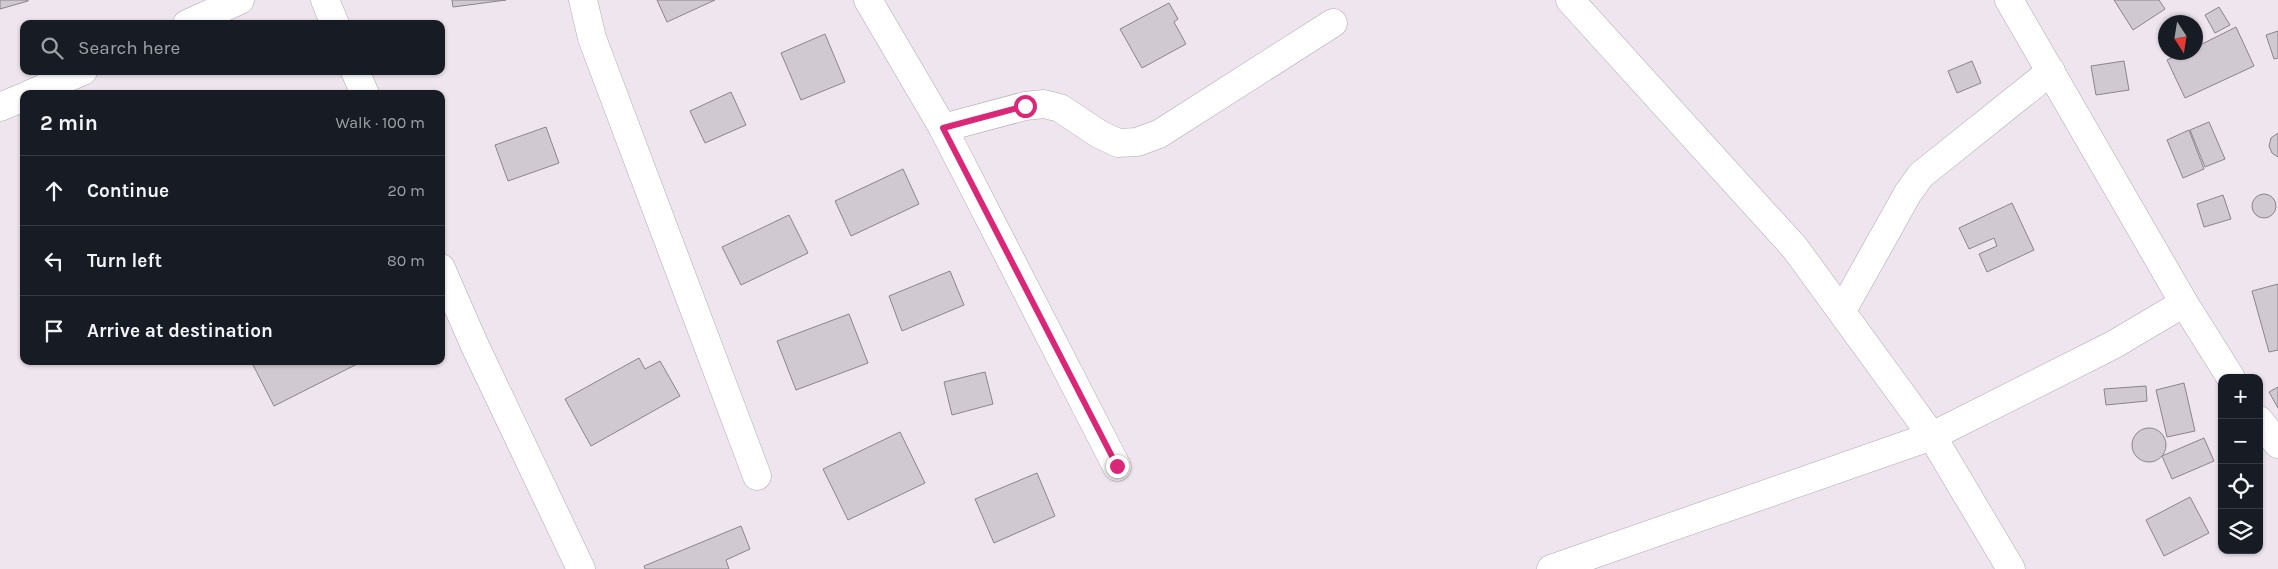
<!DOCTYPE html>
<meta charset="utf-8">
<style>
:root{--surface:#171b24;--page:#20242c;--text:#f1f3f6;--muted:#9ea1a6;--line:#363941}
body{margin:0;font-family:Karla,sans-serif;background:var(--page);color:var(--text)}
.controls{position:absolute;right:15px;bottom:15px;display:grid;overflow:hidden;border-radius:10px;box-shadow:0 1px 4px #0004}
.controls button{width:45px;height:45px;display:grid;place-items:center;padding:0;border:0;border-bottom:1px solid var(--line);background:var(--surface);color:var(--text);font:25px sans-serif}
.compass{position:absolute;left:2158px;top:15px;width:45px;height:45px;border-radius:50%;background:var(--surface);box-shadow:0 1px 4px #0004;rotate:168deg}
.stop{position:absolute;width:15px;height:15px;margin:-11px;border:4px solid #db2777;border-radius:50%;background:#fff}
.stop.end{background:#db2777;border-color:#fff;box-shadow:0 1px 5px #0008}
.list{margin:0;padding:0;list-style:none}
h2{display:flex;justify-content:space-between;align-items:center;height:65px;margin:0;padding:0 20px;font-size:21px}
h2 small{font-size:16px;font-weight:400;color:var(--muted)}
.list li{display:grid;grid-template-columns:32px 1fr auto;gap:15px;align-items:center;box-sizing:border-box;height:70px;padding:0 20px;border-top:1px solid var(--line)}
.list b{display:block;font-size:19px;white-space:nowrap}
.list em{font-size:16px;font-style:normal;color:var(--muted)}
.icon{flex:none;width:28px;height:28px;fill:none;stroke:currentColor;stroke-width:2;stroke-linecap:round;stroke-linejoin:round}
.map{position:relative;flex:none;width:2278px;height:569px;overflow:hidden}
.search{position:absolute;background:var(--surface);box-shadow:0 1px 4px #0004;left:20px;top:20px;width:425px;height:55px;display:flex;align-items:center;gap:12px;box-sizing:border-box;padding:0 18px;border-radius:10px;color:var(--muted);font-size:19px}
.panel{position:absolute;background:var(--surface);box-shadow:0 1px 4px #0004;left:20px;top:90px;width:425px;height:275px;border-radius:10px}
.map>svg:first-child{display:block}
</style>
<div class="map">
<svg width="2278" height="569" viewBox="0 0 2278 569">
<rect width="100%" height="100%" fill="#eee5ef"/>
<g fill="#d1c9d2" stroke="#8b848d">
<polygon points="0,0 28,0 28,1 0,9"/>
<polygon points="452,0 506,0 453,7"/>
<polygon points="657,0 715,0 667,22"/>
<polygon points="2114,0 2159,0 2165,9 2133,30"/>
<polygon points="1169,3 1178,19 1174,22 1186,44 1142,68 1120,29"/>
<polygon points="2219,7 2230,25 2215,33 2205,15"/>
<polygon points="2236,27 2254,66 2185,98 2167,60 2183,52 2196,52 2196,47"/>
<polygon points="2278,31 2278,58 2274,59 2266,35"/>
<polygon points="825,34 845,82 801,100 781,53"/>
<polygon points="1972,61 1981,83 1957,93 1948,71"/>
<polygon points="2124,61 2129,90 2096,95 2091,66"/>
<polygon points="731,92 746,125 705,143 690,111"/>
<polygon points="2209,122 2225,159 2205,167 2190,130"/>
<polygon points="546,127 559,163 508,181 495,145"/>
<polygon points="2189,130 2204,169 2183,178 2167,140"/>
<polygon points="2278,133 2278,157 2272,153 2269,146 2271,138"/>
<polygon points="903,169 919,204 851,236 835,201"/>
<circle cx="2264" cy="206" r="12"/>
<polygon points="2223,195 2231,219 2204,227 2197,204"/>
<polygon points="2012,203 2034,250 1987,272 1979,254 1997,246 1994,238 1969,249 1959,228"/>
<polygon points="789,215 808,253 741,285 722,247"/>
<polygon points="950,271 964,305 902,331 889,296"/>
<polygon points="2278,284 2278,350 2269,352 2252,291"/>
<polygon points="849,314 868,363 796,390 777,341"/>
<polygon points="639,358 645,369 660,361 680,396 591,446 565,399"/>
<polygon points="251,361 363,361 274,406"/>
<polygon points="985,372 993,404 952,415 944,382"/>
<polygon points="2184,383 2195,431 2167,437 2156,390"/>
<polygon points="2146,386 2147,401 2106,405 2104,389"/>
<polygon points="2278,387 2278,408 2269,392"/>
<circle cx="2149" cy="445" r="17"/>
<polygon points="900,432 925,483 848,520 823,469"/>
<polygon points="2204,438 2214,461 2172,479 2162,456"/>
<polygon points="1037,473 1055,516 994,543 975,499"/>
<polygon points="2190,497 2209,533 2164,556 2146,520"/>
<polygon points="741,526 750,549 726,560 729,569 645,569 644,566"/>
</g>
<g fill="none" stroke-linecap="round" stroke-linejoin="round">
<defs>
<g id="minor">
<polyline points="325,0 335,24"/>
<polyline points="583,0 592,38 757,476"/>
<polyline points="868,0 943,128 1117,467"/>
<polyline points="1570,0 1795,248 1932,436 2011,569"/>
<polyline points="2009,0 2184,303"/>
<polyline points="187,24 240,0"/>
<polyline points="355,71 365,94"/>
<polyline points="30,94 83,71"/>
<polyline points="0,107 24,97"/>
<polyline points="943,128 1025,106 1044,104 1060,108 1099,134 1118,143 1137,142 1159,134 1333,23"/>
<polyline points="441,268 475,346 581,569"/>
<polyline points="1842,311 1908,193 1921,175 2051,71"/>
<polyline points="2259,420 2278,444"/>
<polyline points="1551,569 1932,436 2113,345 2184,303 2231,378"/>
</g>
</defs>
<use href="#minor" stroke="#afa7b0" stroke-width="29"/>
<use href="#minor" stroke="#fff" stroke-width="28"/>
</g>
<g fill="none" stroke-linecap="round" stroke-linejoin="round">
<polyline stroke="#db2777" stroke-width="6" points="1025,106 943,128 1117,466"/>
</g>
</svg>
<div class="controls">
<button>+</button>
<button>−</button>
<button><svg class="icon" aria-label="locate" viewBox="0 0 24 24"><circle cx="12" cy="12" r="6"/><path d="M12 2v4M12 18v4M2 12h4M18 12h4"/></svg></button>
<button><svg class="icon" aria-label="layers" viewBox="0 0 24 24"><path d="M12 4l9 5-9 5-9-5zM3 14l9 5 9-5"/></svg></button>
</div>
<svg class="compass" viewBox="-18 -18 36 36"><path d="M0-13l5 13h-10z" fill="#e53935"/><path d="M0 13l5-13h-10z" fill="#9ea1a6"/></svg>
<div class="stop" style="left:1025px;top:106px"></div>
<div class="stop end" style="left:1117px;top:466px"></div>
<div class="search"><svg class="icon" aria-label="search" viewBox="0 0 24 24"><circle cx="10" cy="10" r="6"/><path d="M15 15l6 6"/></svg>Search here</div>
<section class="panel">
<h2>2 min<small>Walk · 100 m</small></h2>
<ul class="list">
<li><svg class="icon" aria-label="ahead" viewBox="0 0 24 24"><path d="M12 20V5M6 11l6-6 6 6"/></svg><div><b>Continue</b></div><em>20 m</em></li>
<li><svg class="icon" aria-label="left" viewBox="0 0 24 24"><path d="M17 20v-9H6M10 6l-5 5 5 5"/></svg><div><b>Turn left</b></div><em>80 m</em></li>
<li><svg class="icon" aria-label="arrive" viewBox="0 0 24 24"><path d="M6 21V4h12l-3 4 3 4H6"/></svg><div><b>Arrive at destination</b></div></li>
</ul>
</section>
</div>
